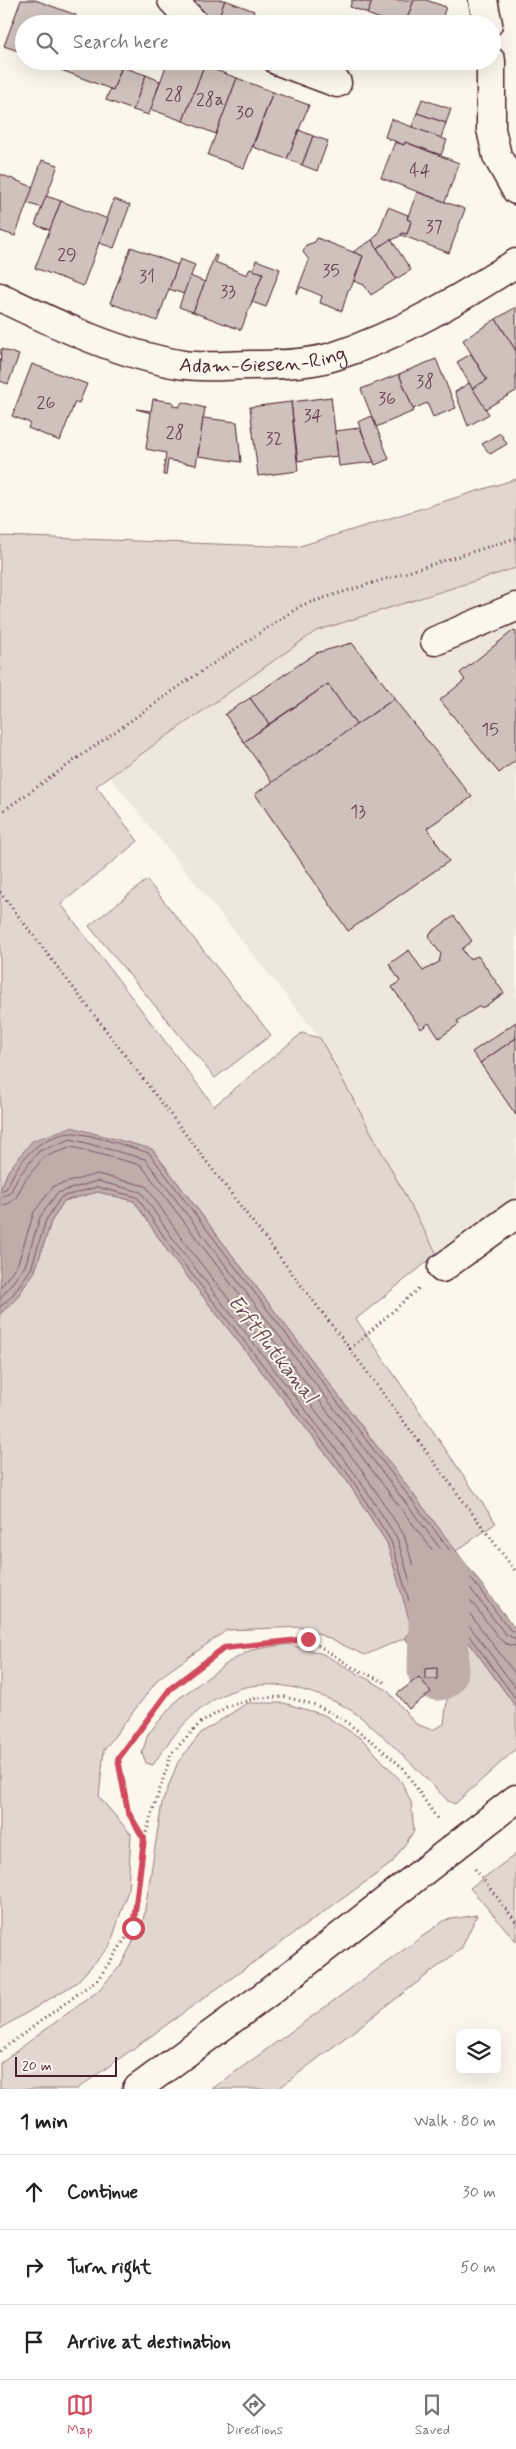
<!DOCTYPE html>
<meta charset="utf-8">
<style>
:root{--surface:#fff;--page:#f6f6f6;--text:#222;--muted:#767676;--line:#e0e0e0;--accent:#d1495b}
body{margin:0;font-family:Mynerve,sans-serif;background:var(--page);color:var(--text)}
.controls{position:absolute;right:15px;bottom:15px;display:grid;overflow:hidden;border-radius:8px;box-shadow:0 5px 20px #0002}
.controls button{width:45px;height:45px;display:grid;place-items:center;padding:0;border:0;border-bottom:1px solid var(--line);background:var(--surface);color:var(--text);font:25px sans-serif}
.scale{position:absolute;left:15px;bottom:12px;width:102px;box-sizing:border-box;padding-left:5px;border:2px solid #4a1f2b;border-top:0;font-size:14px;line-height:18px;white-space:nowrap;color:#4a1f2b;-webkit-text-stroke:4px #fbf7ec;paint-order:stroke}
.stop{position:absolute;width:15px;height:15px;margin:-11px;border:4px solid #d1495b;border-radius:50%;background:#fff}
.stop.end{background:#d1495b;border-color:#fff;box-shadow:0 1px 5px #0008}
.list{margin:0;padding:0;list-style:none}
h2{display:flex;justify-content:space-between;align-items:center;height:65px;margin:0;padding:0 20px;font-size:21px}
h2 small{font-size:16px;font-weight:400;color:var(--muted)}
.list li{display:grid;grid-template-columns:32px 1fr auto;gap:15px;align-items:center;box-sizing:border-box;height:75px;padding:0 20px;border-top:1px solid var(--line)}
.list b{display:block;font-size:19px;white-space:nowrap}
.list em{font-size:16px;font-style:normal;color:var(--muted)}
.icon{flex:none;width:28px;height:28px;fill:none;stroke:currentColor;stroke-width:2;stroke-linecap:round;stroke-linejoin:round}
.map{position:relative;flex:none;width:516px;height:2089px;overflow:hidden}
.search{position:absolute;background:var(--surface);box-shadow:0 5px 20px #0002;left:15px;right:15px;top:15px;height:55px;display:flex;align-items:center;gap:12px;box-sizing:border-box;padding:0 18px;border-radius:28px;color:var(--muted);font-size:19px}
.sheet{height:290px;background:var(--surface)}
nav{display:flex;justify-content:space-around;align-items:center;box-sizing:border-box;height:70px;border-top:1px solid var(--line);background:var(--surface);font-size:14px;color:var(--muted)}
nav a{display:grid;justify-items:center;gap:2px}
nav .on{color:var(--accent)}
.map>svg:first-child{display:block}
</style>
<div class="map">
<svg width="516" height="2089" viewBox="0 0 516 2089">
<rect width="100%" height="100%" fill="#fbf7ec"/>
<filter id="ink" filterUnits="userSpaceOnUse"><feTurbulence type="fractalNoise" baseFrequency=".02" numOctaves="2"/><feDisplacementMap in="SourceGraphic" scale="10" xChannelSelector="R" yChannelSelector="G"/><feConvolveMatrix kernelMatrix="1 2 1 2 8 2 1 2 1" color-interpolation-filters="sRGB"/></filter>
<g filter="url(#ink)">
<polygon fill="#eee7de" points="516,569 516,1197 437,1254 320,1038 110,777 316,631"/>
<g fill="#e2d7d0" stroke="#967b7e">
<polygon points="516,479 516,568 316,631 96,786 138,841 61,904 214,1106 302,1033 320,1038 437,1254 356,1319 496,1523 456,1551 152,1149 8,1171 0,1191 0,536 297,547"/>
<polygon points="147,880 271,1035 215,1078 89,926"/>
<polygon points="98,1192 134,1201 169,1253 347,1481 387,1543 413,1630 405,1638 365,1655 303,1627 227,1630 159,1678 104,1750 99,1797 131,1834 128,1890 110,1946 76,1983 0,2029 0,1314 15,1300 35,1271 51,1222 64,1201"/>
<path d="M 452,1619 L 516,1707 L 516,1749 L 455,1804 L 448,1801 C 421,1773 393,1744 363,1719 C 349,1707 327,1697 309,1692 C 238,1668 190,1706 153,1765 L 146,1763 L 142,1753 L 148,1734 L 178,1699 L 229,1662 L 251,1650 L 288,1644 L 323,1654 L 387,1690 L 416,1724 L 432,1730 L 444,1724 L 452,1660 Z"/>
<polygon points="247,1703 284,1703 324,1715 362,1739 401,1781 411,1802 414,1831 392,1863 77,2089 0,2089 0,2063 98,1991 121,1965 143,1922 162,1803 178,1762 201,1733"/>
<polygon points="516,1854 516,1941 470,1888"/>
<polygon points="477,1915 461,1949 278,2089 212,2089 445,1920"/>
</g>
<polygon fill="#bfadaa" stroke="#907477" points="71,1127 152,1149 516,1630 516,1707 452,1619 452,1662 424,1664 405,1638 412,1630 387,1543 347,1481 169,1253 134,1201 98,1192 64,1201 51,1222 35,1271 15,1300 0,1314 0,1191 8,1171 32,1141"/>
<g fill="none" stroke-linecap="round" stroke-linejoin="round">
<g stroke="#79585e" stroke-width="1">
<path d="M 0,1191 L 6,1189 C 20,1159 36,1138 70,1133 C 80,1131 137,1149 149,1153 L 510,1630 L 516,1632"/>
<polyline points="0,1197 10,1193 18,1177 39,1151 71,1139 145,1159 505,1634 516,1639"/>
<polyline points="0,1205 8,1204 16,1198 25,1180 44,1157 72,1147 141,1165 499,1638 506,1644 516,1646"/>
<path d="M 0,1288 L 18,1263 L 34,1212 L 54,1186 L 97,1174 L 146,1186 L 184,1242 L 362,1470 L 404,1535 L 429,1619 L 433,1619 C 438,1605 450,1598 464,1606 L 516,1675"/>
<path d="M 0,1299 L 25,1266 L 40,1217 L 57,1193 L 97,1181 L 141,1192 L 178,1246 L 356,1475 L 397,1538 L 423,1626 L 420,1639 L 429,1651 L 440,1650 C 441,1636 435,1605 458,1611 L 516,1688"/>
<polyline points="0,1307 11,1297 31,1269 46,1220 61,1197 97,1187 137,1197 173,1250 351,1478 391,1541 417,1628 412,1639 426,1657 446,1657 447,1621 450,1617 455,1617 516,1699"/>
</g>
<polyline stroke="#bfadaa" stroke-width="61" points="438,1670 440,1579"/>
</g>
<g fill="#cfc2bc" stroke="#4a1f2b">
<polygon points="21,0 35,0 76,15 72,24 24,24 24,53 4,46"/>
<polygon points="196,0 225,0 216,24 200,24 191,14"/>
<polygon points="225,0 254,11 249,24 216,24"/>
<polygon points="352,0 372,3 368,13 350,7"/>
<polygon points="373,0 414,0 405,24 394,24 367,14"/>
<polygon points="414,0 426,0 446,7 440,24 405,24"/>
<polygon points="252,16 270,22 269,24 249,24"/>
<polygon points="58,61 124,61 113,90 56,68"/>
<polygon points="168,61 192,61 204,66 183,121 150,109"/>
<polygon points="204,66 237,78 216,134 183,121"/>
<polygon points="122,67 146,75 133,110 106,100 110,89 113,90"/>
<polygon points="146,75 160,81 149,115 133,110"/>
<polygon points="237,78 273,92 244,168 208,155"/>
<polygon points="273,92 309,105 287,159 253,147"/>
<polygon points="422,99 451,109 446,123 417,113"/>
<polygon points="417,113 446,123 441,138 412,127"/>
<polygon points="391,119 447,140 441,155 405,142 404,145 385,137"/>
<polygon points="299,130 313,136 302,165 287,159"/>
<polygon points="313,136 328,141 317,171 302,165"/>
<polygon points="395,142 404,145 405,142 459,163 445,202 381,178"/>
<polygon points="42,160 58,165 42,208 27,203"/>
<polygon points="0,174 33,187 15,236 0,231"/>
<polygon points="417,192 465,209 449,253 401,235 402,233 407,234 411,221 407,219"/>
<polygon points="46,196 61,201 50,230 35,225"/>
<polygon points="114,199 130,205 114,248 99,243"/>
<polygon points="61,201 108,219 83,286 35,268"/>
<polygon points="388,207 408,215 407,219 411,221 407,234 402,233 400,236 377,248 372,240 378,234"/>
<polygon points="317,238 363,256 351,288 348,290 342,311 320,303 322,296 301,287 296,294 309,260 303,252 306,245 315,242"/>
<polygon points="391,239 411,270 396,279 377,248"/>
<polygon points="372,240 396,279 371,295 364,285 354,281 363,256 353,252"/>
<polygon points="131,247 178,265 157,321 110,303"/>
<polygon points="215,255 217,256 215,262 247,275 250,268 263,273 241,330 193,312"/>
<polygon points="180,259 195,265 184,294 169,289"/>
<polygon points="256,260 280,269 266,307 252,302 263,273 253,270"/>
<polygon points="190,276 205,282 193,312 179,307"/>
<polygon points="516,307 516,351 496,319"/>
<polygon points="496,319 516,351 516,391 485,409 472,388 487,380 463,340"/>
<polygon points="1,349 19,355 8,384 0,381"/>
<polygon points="471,354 487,380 472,388 457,362"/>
<polygon points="436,359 456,408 433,417 427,403 413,409 399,374"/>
<polygon points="32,364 87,384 79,403 75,402 60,441 28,428 30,423 12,416"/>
<polygon points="399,374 414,411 376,427 361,389"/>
<polygon points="469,383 489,414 468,426 455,392"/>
<polygon points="331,397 338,456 298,461 291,402"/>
<polygon points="153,399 173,402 173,406 179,407 182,402 205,408 196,465 168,460 166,475 163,475 166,453 146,449 151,413 136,409 151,411"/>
<polygon points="291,402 298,471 258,476 250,407"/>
<polygon points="372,416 389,459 375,465 358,422"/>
<polygon points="203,418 237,422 241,462 198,456"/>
<polygon points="360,428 374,462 339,466 335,431"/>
<polygon points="500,433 507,444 490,454 482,444"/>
<polygon points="514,630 516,632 516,760 499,773 440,700 465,680 460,673"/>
<polygon points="352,643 394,697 394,699 356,725 328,684 269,724 250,698 316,653"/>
<polygon points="328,684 357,726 273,784 244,742"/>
<polygon points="250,698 269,724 244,742 225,714"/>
<polygon points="394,699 472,797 427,828 449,861 348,931 255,794"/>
<polygon points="454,916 472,941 462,949 469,959 478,956 504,993 484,1007 478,1007 457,1021 459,1024 439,1038 429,1023 421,1029 392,987 400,981 389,964 409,950 423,971 439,962 441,954 429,938 430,933"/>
<polygon points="516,1022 516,1038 480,1063 472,1052"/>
<polygon points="516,1038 516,1115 480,1063"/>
<polygon points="437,1668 437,1679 425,1679 425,1669"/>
<polygon points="419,1677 431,1692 409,1709 397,1694"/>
</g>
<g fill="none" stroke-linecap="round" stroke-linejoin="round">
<defs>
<g id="minor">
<polyline points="172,0 195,24"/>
<polyline points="483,0 488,24"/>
<polyline points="278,61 337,83"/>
<polyline points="491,61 491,129 497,156 516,190"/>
<path id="s1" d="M 0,297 C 58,325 120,355 184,365 C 206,368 230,365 252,365 C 278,365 310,364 335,356 C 400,335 459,299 516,263"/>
<polyline points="435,641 516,607"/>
<polyline points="442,1268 516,1214"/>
</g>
<polyline id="major" points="137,2089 265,1995 516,1799"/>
</defs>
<use href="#minor" stroke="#4a1f2b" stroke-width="31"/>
<use href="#major" stroke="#4a1f2b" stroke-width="31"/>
<g stroke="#4a1f2b" stroke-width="3" stroke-dasharray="1 4" stroke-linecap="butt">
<polyline points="0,813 187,681 302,605 516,538"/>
<polyline points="0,892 350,1349 516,1572"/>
<polyline points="350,1349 419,1288"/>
<polyline points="143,1838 128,1812 119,1759 170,1689 224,1647 308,1639 352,1667 386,1683"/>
<polyline points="475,1869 516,1922"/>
<polyline points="0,2051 98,1979 133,1928 144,1839 171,1754 199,1724 228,1706 257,1698 285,1697 316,1705 342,1719 373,1742 403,1768 438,1820"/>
</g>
<use href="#minor" stroke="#fbf7ec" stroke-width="28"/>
<use href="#major" stroke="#fbf7ec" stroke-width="28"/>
</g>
</g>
<g fill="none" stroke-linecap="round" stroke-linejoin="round" filter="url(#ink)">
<polyline stroke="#d1495b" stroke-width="6" points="133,1928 144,1839 128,1812 118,1759 170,1689 224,1648 308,1639"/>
</g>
<g text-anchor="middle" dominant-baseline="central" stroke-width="4" stroke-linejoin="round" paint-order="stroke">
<g font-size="18" fill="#6b484f">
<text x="174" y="95">28</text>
<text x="210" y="100">28a</text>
<text x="245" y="113">30</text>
<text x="420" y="171">44</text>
<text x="434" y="227">37</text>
<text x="67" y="255">29</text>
<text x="331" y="271">35</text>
<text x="147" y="277">31</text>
<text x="228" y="292">33</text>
<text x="425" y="382">38</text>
<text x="387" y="399">36</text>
<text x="46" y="403">26</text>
<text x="313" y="416">34</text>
<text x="175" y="433">28</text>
<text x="274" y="439">32</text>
<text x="490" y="730">15</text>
<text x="358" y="812">13</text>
</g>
<g font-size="20" fill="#4a1f2b" stroke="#fbf7ec">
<text stroke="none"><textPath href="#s1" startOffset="276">Adam-Giesen-Ring</textPath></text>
</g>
<g font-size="21" font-style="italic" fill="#6d4a51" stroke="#fbf7ec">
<text transform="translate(272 1349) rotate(52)">Erftflutkanal</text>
</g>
</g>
</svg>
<div class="controls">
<button><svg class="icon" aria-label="layers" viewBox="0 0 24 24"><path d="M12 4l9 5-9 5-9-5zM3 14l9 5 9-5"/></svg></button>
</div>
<div class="scale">20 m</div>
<div class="stop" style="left:133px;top:1928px"></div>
<div class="stop end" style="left:308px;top:1639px"></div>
<div class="search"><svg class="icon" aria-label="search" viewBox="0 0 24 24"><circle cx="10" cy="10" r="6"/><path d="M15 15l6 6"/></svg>Search here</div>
</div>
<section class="sheet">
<h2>1 min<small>Walk · 80 m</small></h2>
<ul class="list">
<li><svg class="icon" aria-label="ahead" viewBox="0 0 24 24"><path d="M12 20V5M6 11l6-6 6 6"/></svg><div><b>Continue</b></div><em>30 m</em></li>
<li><svg class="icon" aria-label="right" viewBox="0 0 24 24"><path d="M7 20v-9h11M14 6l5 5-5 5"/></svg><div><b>Turn right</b></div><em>50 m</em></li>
<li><svg class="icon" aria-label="arrive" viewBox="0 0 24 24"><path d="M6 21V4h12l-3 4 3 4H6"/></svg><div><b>Arrive at destination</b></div></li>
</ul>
</section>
<nav>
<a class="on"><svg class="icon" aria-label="map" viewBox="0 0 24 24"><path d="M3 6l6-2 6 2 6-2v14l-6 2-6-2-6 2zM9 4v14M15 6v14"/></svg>Map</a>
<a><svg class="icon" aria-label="directions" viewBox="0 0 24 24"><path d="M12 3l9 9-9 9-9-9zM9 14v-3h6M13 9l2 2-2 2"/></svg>Directions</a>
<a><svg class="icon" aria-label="saved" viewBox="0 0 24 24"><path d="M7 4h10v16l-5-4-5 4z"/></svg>Saved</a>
</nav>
